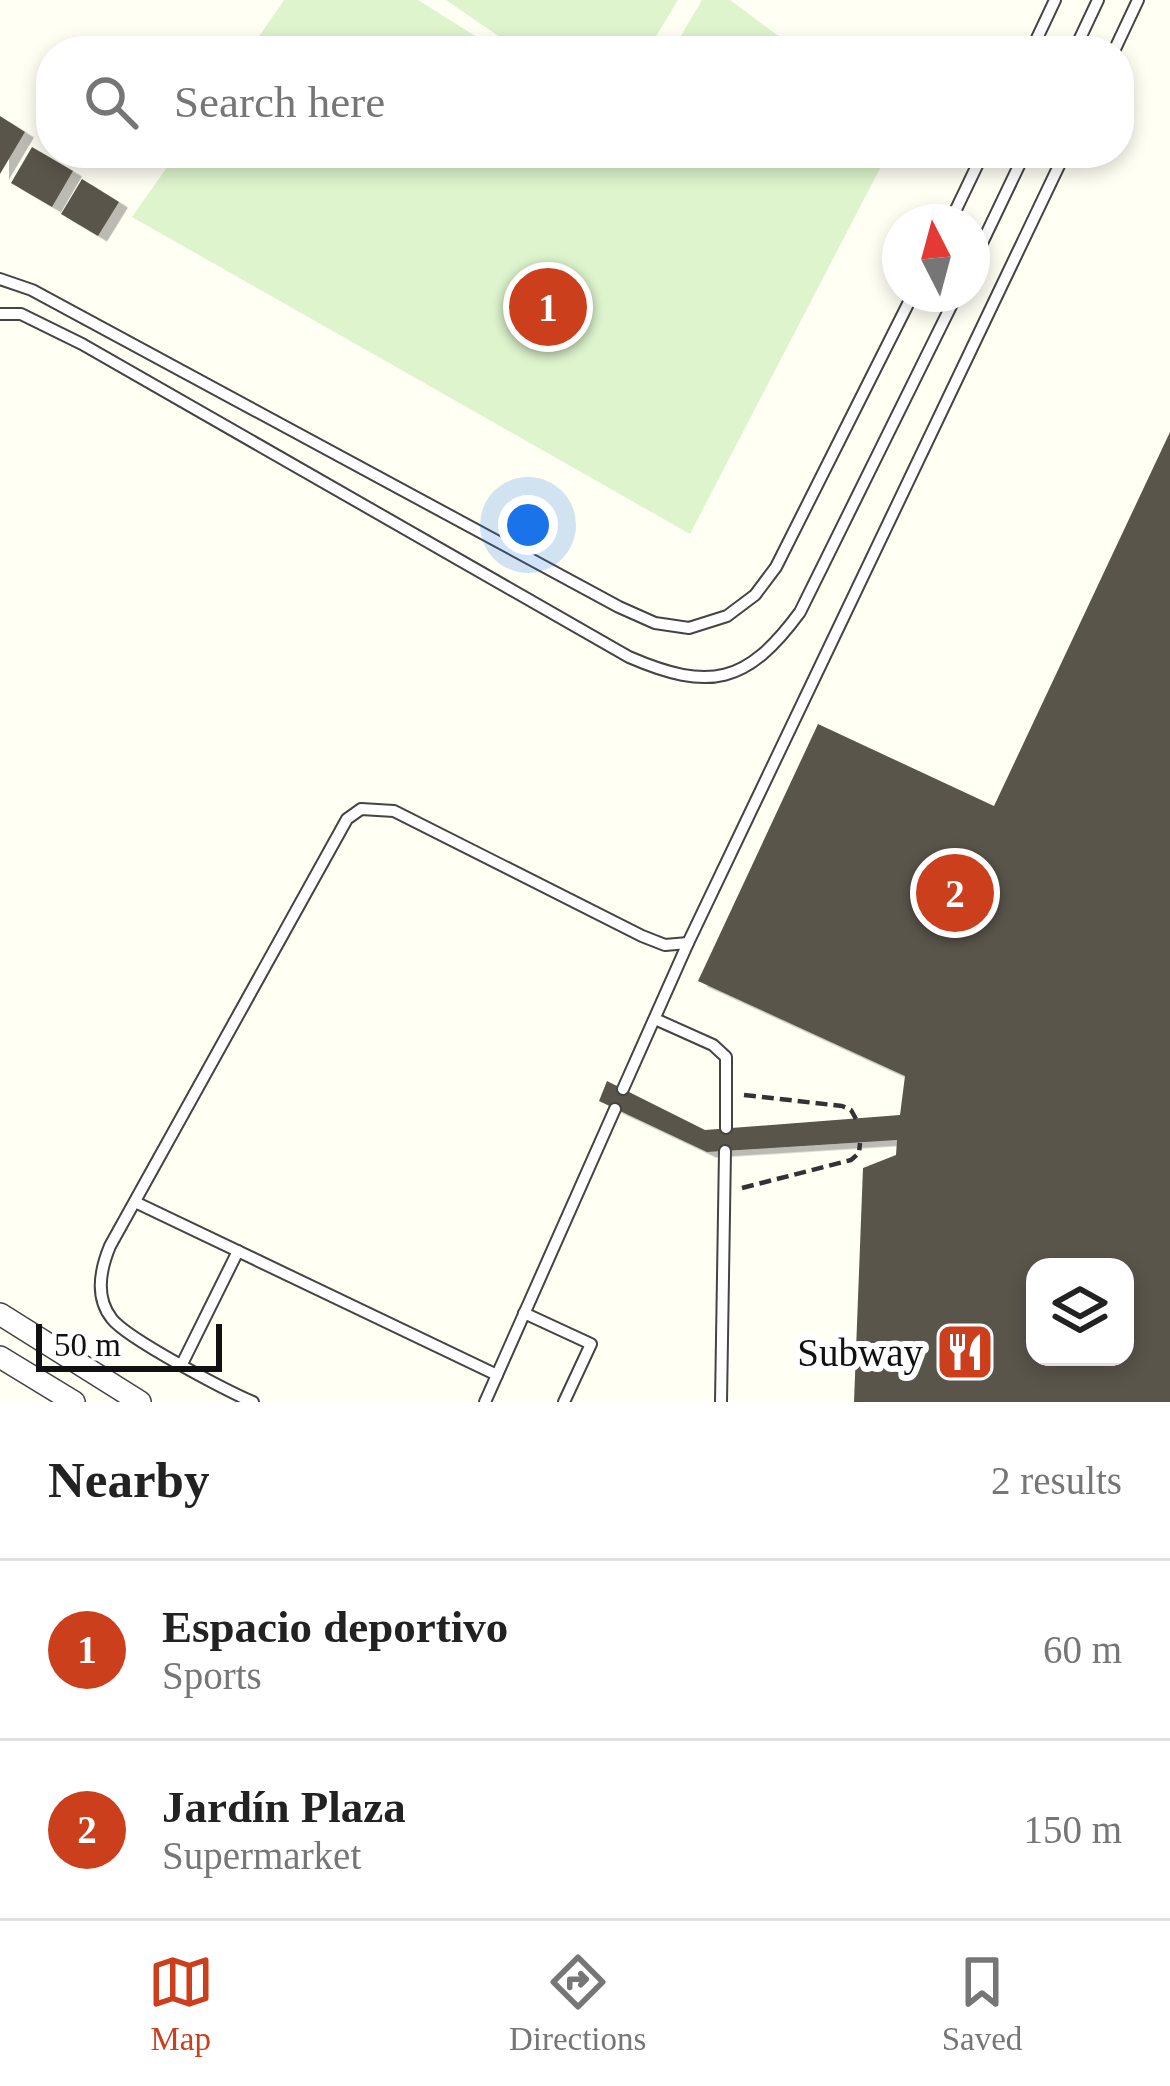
<!DOCTYPE html>
<meta charset="utf-8">
<style>
:root{--surface:#fff;--page:#f6f6f6;--text:#222;--muted:#767676;--line:#e0e0e0;--accent:#cc3f1d}
body{margin:0;font-family:Georgia,serif;background:var(--page);color:var(--text)}
.controls{position:absolute;right:36px;bottom:36px;display:grid;overflow:hidden;border-radius:24px;box-shadow:0 6px 18px #0003}
.controls button{width:108px;height:108px;display:grid;place-items:center;padding:0;border:0;border-bottom:3px solid var(--line);background:var(--surface);color:var(--text);font:60px sans-serif}
.compass{position:absolute;left:882px;top:204px;width:108px;height:108px;border-radius:50%;background:var(--surface);box-shadow:0 6px 18px #0003;rotate:354deg}
.scale{position:absolute;left:36px;bottom:30px;width:186px;box-sizing:border-box;padding-left:12px;border:6px solid #111;border-top:0;font-size:33px;line-height:42px;white-space:nowrap;color:#111;-webkit-text-stroke:9px #fff;paint-order:stroke}
.you{position:absolute;left:528px;top:525px;width:42px;height:42px;margin:-30px;border:9px solid #fff;border-radius:50%;background:#1a73e8;box-shadow:0 0 0 18px #1a73e833}
.badge{display:grid;place-items:center;width:78px;height:78px;border-radius:50%;background:var(--accent);color:#fff;font-size:39px;font-weight:700}
.pin{position:absolute;translate:-50% -50%;border:6px solid #fff;box-shadow:0 3px 12px #0006}
.list{margin:0;padding:0;list-style:none}
h2{display:flex;justify-content:space-between;align-items:center;height:156px;margin:0;padding:0 48px;font-size:51px}
h2 small{font-size:39px;font-weight:400;color:var(--muted)}
.list li{display:grid;grid-template-columns:78px 1fr auto;gap:36px;align-items:center;box-sizing:border-box;height:180px;padding:0 48px;border-top:3px solid var(--line)}
.list b{display:block;font-size:45px;white-space:nowrap}
.list p{margin:0;font-size:39px;white-space:nowrap;color:var(--muted)}
.list em{font-size:39px;font-style:normal;color:var(--muted)}
.icon{flex:none;width:66px;height:66px;fill:none;stroke:currentColor;stroke-width:2;stroke-linecap:round;stroke-linejoin:round}
.map{position:relative;flex:none;width:1170px;height:1402px;overflow:hidden}
.search{position:absolute;background:var(--surface);box-shadow:0 6px 18px #0003;left:36px;right:36px;top:36px;height:132px;display:flex;align-items:center;gap:30px;box-sizing:border-box;padding:0 42px;border-radius:48px;color:var(--muted);font-size:45px}
.sheet{height:516px;background:var(--surface)}
nav{display:flex;justify-content:space-around;align-items:center;box-sizing:border-box;height:168px;border-top:3px solid var(--line);background:var(--surface);font-size:33px;color:var(--muted)}
nav a{display:grid;justify-items:center;gap:6px}
nav .on{color:var(--accent)}
.map>svg:first-child{display:block}
</style>
<div class="map">
<svg width="1170" height="1402" viewBox="0 0 1170 1402">
<defs>
<filter id="shadow"><feDropShadow dx="9" dy="5.5" stdDeviation="0" flood-color="#0004"/></filter>
</defs>
<rect width="100%" height="100%" fill="#fffff4"/>
<g fill="#ddf4cd">
<polygon points="284,0 418,0 499,51 249,51"/>
<polygon points="446,0 678,0 647,51 520,51"/>
<polygon points="702,0 730,0 799,51 672,51"/>
<polygon points="177,153 888,153 690,534 132,217"/>
</g>
<g fill="#5a554c" fill-rule="evenodd" filter="url(#shadow)">
<polygon points="0,116 25,132 0,174"/>
<polygon points="32,147 73,171 52,207 11,183"/>
<polygon points="82,179 119,202 98,236 61,214"/>
<path d="M 1170,432 L 1170,1402 L 854,1402 L 863,1168 L 896,1155 L 897,1140 L 707,1152 L 599,1101 L 607,1081 L 705,1130 L 900,1115 L 905,1076 L 698,981 L 818,724 L 994,806 ZM 1035,1267 L 1125,1267 L 1125,1357 L 1035,1357 Z"/>
</g>
<g fill="none" stroke-linecap="round" stroke-linejoin="round">
<defs>
<g id="service">
<polyline points="1031,51 1055,0"/>
<polyline points="1074,51 1098,0"/>
<polyline points="1114,51 1138,0"/>
<polyline points="950,222 983,153"/>
<polyline points="972,264 1025,153"/>
<polyline points="0,279 32,290 619,607 655,623 689,628 727,616 755,595 776,567 913,294"/>
<path d="M 0,314 L 21,314 L 82,344 L 629,657 C 710,692 747,684 800,612 L 957,294"/>
<polyline points="655,1019 713,1045 726,1057 726,1128"/>
<polyline points="623,1089 688,943 1065,153"/>
<polyline points="135,1202 497,1375"/>
<polyline points="524,1313 591,1344 564,1402"/>
<polyline points="182,1364 238,1251"/>
<path d="M 253,1402 C 225,1390 128,1339 112,1319 C 95,1298 100,1270 110,1246 L 347,819 L 361,809 L 394,811 L 642,936 L 665,945 L 688,943"/>
<polyline points="485,1402 615,1109"/>
<polyline points="721,1402 725,1151"/>
</g>
<g id="minor">
<polyline points="0,1314 140,1402"/>
<polyline points="0,1357 74,1402"/>
</g>
</defs>
<use href="#service" stroke="#444" stroke-width="14"/>
<use href="#minor" stroke="#444" stroke-width="24"/>
<g stroke="#333" stroke-width="4.5" stroke-dasharray="12 6" stroke-linecap="butt">
<polyline points="744,1095 842,1106 851,1110 856,1119"/>
<polyline points="742,1188 851,1160 859,1153 860,1143"/>
</g>
<use href="#service" stroke="#fff" stroke-width="10"/>
<use href="#minor" stroke="#fff" stroke-width="21"/>
</g>
<defs>
<symbol id="restaurant-square" viewBox="-11 -11 22 22"><rect x="-9" y="-9" width="18" height="18" rx="4" fill="#cc3f1d" stroke="#fff"/><path d="M-5-6h1v4h1v-4h1v4h1v-4h1v5L-1.5 .5V6h-2V.5L-5-1ZM5-6V6H3V1.5H1.5Q1.5-4 5-6Z" fill="#fff"/></symbol>
</defs>
<g fill-rule="evenodd">
<use href="#restaurant-square" x="932" y="1319" width="66" height="66"/>
</g>
<g text-anchor="middle" dominant-baseline="central" stroke-width="12" stroke-linejoin="round" paint-order="stroke">
<g font-size="39" fill="#111" stroke="#fff" text-anchor="end">
<text x="923" y="1352">Subway</text>
</g>
</g>
</svg>
<div class="controls">
<button><svg class="icon" aria-label="layers" viewBox="0 0 24 24"><path d="M12 4l9 5-9 5-9-5zM3 14l9 5 9-5"/></svg></button>
</div>
<svg class="compass" viewBox="-18 -18 36 36"><path d="M0-13l5 13h-10z" fill="#e53935"/><path d="M0 13l5-13h-10z" fill="#767676"/></svg>
<div class="scale">50 m</div>
<div class="you"></div>
<div class="pin badge" style="left:548px;top:307px">1</div>
<div class="pin badge" style="left:955px;top:893px">2</div>
<div class="search"><svg class="icon" aria-label="search" viewBox="0 0 24 24"><circle cx="10" cy="10" r="6"/><path d="M15 15l6 6"/></svg>Search here</div>
</div>
<section class="sheet">
<h2>Nearby<small>2 results</small></h2>
<ul class="list">
<li><span class="badge">1</span><div><b>Espacio deportivo</b><p>Sports</p></div><em>60 m</em></li>
<li><span class="badge">2</span><div><b>Jardín Plaza</b><p>Supermarket</p></div><em>150 m</em></li>
</ul>
</section>
<nav>
<a class="on"><svg class="icon" aria-label="map" viewBox="0 0 24 24"><path d="M3 6l6-2 6 2 6-2v14l-6 2-6-2-6 2zM9 4v14M15 6v14"/></svg>Map</a>
<a><svg class="icon" aria-label="directions" viewBox="0 0 24 24"><path d="M12 3l9 9-9 9-9-9zM9 14v-3h6M13 9l2 2-2 2"/></svg>Directions</a>
<a><svg class="icon" aria-label="saved" viewBox="0 0 24 24"><path d="M7 4h10v16l-5-4-5 4z"/></svg>Saved</a>
</nav>
